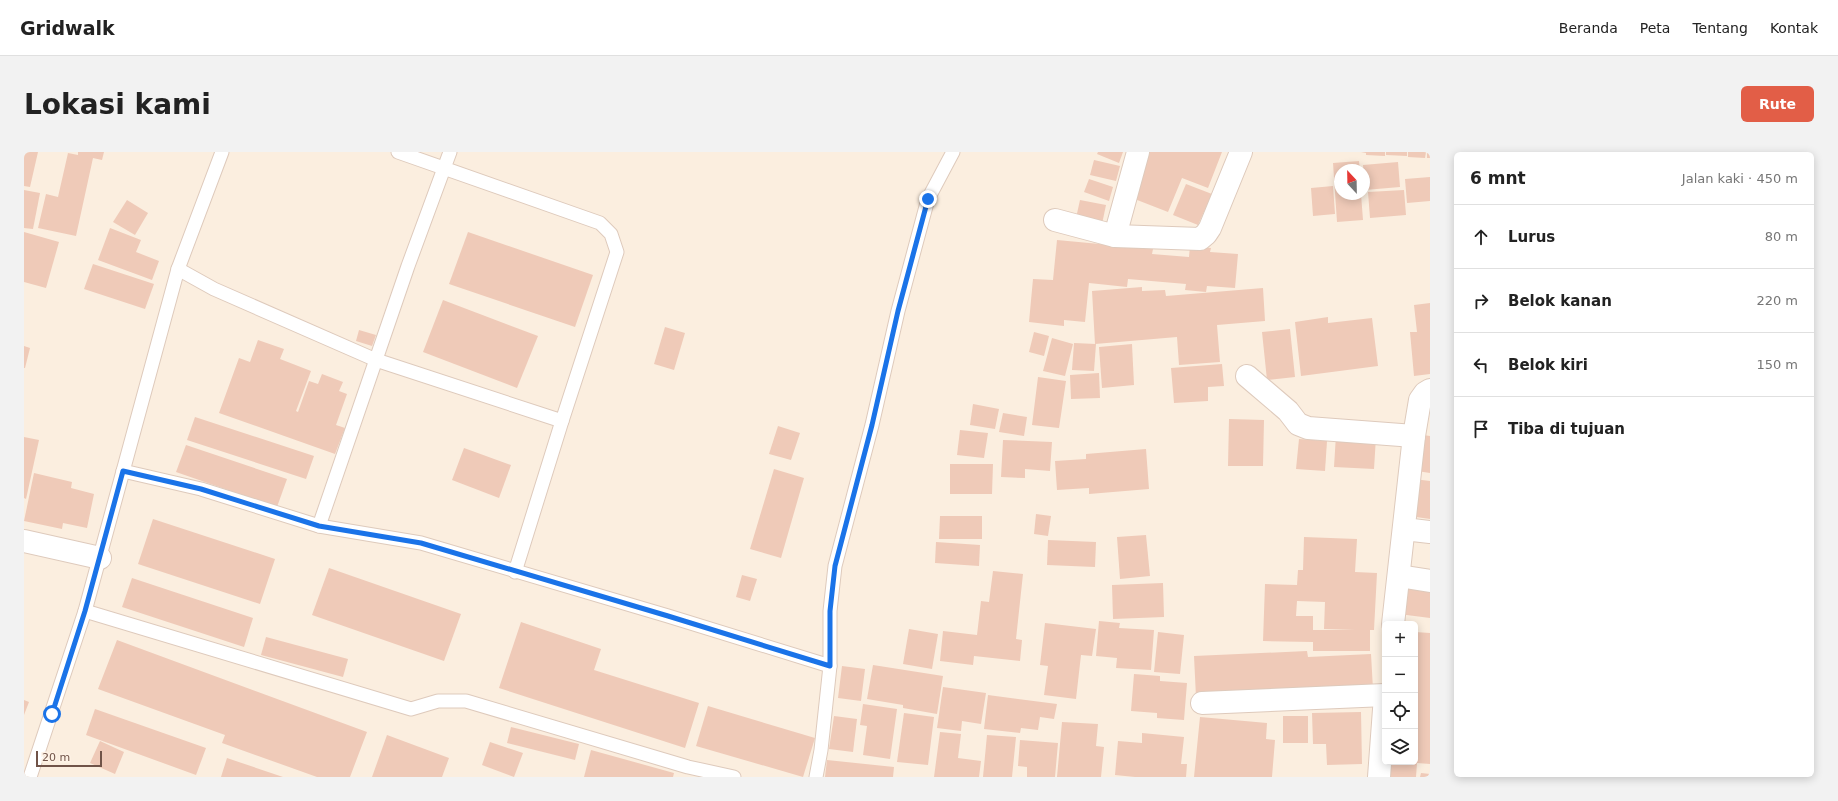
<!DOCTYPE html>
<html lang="id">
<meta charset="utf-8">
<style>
:root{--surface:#fff;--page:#f2f2f2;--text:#222;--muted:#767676;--line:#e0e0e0;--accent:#e25e47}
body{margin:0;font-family:"DejaVu Sans",sans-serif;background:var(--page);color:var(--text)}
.controls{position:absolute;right:12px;bottom:12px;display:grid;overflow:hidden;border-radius:6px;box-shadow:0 2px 10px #0003}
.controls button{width:36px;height:36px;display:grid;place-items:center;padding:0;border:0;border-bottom:1px solid var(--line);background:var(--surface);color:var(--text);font:20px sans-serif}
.compass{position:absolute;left:1310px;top:12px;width:36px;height:36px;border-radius:50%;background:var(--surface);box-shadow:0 2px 10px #0003;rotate:338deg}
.scale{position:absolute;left:12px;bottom:10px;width:66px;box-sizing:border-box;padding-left:4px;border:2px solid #705348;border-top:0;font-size:11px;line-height:14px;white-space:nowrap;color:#705348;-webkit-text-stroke:3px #fef2e5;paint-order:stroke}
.stop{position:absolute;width:12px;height:12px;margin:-9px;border:3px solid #1a73e8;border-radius:50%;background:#fff}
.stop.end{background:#1a73e8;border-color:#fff;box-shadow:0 1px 4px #0008}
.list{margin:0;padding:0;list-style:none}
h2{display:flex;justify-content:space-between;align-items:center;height:52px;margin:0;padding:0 16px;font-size:17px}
h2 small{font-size:13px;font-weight:400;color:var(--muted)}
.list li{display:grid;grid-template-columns:26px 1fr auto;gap:12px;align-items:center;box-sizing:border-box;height:64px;padding:0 16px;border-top:1px solid var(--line)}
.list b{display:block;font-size:15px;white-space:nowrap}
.list em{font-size:13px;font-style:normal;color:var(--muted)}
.icon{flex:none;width:22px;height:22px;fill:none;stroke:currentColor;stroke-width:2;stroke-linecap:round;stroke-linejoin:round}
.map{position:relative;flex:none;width:1406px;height:625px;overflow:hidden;border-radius:6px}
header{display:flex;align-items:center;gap:24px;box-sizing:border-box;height:56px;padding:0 20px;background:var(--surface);border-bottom:1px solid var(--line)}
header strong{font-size:19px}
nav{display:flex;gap:22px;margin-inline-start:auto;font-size:14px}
.intro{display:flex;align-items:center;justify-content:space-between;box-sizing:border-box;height:96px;padding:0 24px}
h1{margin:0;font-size:28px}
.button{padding:10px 18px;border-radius:6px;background:var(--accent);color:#fff;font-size:14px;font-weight:700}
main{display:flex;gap:24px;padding:0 24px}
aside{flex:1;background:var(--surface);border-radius:6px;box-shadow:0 2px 10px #0003}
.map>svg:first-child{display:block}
</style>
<header>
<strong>Gridwalk</strong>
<nav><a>Beranda</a><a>Peta</a><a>Tentang</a><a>Kontak</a></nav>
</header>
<div class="intro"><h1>Lokasi kami</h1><a class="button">Rute</a></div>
<main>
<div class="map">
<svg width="1406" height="625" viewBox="0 0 1406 625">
<rect width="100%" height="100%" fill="#fbeedf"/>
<g fill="#efcab8" fill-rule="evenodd">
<polygon points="0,0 14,0 6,35 0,34"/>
<polygon points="54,0 80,0 78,8 69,6 52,84 14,76 22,42 34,45 44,1 54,3"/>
<polygon points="1074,0 1099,0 1095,11 1073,2"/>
<polygon points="1126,0 1198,0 1184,36 1158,26 1144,60 1108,46"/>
<polygon points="1337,0 1361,0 1361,4 1342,3 1342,1"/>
<polygon points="1362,0 1383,0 1383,4 1362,3"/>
<polygon points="1384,0 1402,0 1401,6 1384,5"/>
<rect x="1403" y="0" width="3" height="6"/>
<polygon points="1070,8 1096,14 1092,29 1066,23"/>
<polygon points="1335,9 1336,18 1316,18 1316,42 1337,42 1339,68 1313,70 1309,11"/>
<polygon points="1374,10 1376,35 1341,38 1339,13"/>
<polygon points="1406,25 1406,49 1383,51 1381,27"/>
<polygon points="1065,27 1089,35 1085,49 1060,40"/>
<polygon points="1162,32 1188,42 1174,73 1149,63"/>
<polygon points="1309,34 1311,62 1289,64 1287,36"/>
<polygon points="0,38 16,41 9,77 0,76"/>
<polygon points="1380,38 1382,63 1346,66 1344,40"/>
<polygon points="103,48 124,61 111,83 89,70"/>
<polygon points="1056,48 1082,53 1078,72 1052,66"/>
<polygon points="86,76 117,88 112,100 135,109 128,128 74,108"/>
<polygon points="0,80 35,90 22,136 0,130"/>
<polygon points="444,80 569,123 551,175 425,132"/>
<polygon points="1033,88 1129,97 1128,102 1165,105 1166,94 1187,96 1186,100 1214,102 1211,136 1183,134 1182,140 1161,138 1162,132 1104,127 1103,135 1065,131 1061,170 1040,168 1040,174 1005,170 1009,127 1029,128"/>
<polygon points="69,112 130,132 121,157 60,137"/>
<polygon points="1118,135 1118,139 1141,138 1142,144 1239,136 1241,169 1193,173 1196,210 1155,213 1153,185 1071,192 1068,139"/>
<polygon points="419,148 514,184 493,236 399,200"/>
<polygon points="1406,151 1406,222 1390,224 1386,180 1393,180 1390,153"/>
<polygon points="1304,165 1304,171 1348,166 1354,214 1277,224 1271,170"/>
<polygon points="641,175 661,181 650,218 630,212"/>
<polygon points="1266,177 1271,225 1243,228 1238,180"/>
<polygon points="335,178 352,183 348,194 332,189"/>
<polygon points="1010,180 1025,184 1020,204 1005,200"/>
<polygon points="1028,186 1049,192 1041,224 1019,219"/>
<polygon points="234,188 260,197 256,207 287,219 272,259 274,260 285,229 294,232 298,222 319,230 315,239 323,242 312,273 321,276 311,302 195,261 215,206 226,210"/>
<polygon points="1050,191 1072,192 1070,219 1048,218"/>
<polygon points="1108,192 1110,233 1078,236 1075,195"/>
<polygon points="0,194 6,196 1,216 0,216"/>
<polygon points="1198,212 1200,234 1184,235 1184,249 1150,251 1147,216"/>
<polygon points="1075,221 1076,246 1047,247 1046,223"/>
<polygon points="1014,225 1042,229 1035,276 1008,273"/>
<polygon points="949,252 975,257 971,277 946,273"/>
<polygon points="979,261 1003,265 1000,284 975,280"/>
<polygon points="171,265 290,304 282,327 163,288"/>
<polygon points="1205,267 1240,268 1239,314 1204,314"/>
<polygon points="754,274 776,281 767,308 745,302"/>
<polygon points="936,278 964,281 960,306 933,303"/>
<polygon points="1312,283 1352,285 1350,317 1310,315"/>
<polygon points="1399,283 1406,284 1406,321 1393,319"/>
<polygon points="0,285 15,288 2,347 0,346"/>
<polygon points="1275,287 1303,289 1301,319 1272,317"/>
<polygon points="979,288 1028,290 1026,319 1001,317 1001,326 977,325"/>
<polygon points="162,293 263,327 253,355 152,320"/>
<polygon points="440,296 487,313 475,346 428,328"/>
<polygon points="1122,297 1125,337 1065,342 1065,336 1033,338 1031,309 1062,307 1062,302"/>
<polygon points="926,312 969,312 968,342 926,342"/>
<polygon points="750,317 780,326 757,406 726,397"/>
<polygon points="10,321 48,330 47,336 70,342 63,376 39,371 38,377 0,369"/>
<polygon points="1390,327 1406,329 1406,367 1385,364"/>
<polygon points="1012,362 1027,364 1024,384 1010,382"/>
<polygon points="916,364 958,364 958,387 915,387"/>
<polygon points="129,367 251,407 236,452 114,412"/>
<polygon points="1122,383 1126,424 1096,427 1093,385"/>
<path d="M 1280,385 L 1333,387 L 1331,420 L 1353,421 L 1350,478 L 1346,478 L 1346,499 L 1289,499 L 1289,490 L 1239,489 L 1241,432 L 1273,433 L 1274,418 L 1279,418 ZM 1273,449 L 1301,450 L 1300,477 L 1331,478 L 1289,478 L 1289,464 L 1272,464 Z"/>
<polygon points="1024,388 1072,390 1071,415 1023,413"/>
<polygon points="912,390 956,393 955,414 911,411"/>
<polygon points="305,416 437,462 420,509 288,463"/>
<polygon points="969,419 999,422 992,487 998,488 996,509 950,504 949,513 916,509 919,479 953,483 957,449 965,450"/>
<polygon points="718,423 733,427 726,449 712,445"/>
<polygon points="108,426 229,466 220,495 98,455"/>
<polygon points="1380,430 1406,434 1406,466 1375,462"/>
<polygon points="1139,431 1140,465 1089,467 1088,433"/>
<polygon points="1075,469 1096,471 1095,476 1130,478 1127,518 1092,516 1093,506 1072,504"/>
<polygon points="497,470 577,497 570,518 675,551 661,596 475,536"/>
<polygon points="1021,471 1072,477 1068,504 1057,503 1052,547 1020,543 1024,514 1016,513"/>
<polygon points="885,477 914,482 908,517 879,512"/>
<polygon points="1134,480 1160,483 1156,522 1130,520"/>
<polygon points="1391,480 1406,481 1406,612 1393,611 1392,625 1360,625 1362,610 1391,610"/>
<polygon points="242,485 324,507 319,525 237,503"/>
<polygon points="93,488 343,580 326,625 293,625 198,591 201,583 74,537"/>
<polygon points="1283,499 1284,505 1347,502 1349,537 1172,545 1170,504"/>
<polygon points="849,513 919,524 913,562 879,556 879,553 843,547"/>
<polygon points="818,514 841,517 837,549 814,546"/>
<polygon points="1110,522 1136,524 1136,529 1163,531 1160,568 1133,566 1133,561 1107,559"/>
<polygon points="919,535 962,541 957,572 938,569 937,579 913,576"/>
<polygon points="964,543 1033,552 1030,567 1016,565 1014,578 997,576 996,581 960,577"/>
<polygon points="0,548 5,550 0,563"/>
<polygon points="839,552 873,557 866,607 839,603 843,574 836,573"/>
<polygon points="684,554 791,586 779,625 672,594"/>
<polygon points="71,557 182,596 172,623 62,583"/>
<polygon points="1337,560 1338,612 1303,613 1302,592 1289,592 1288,561"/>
<polygon points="880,561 910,565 904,613 873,610"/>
<polygon points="810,564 833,567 829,600 805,597"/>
<rect x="1259" y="564" width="25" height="27"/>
<polygon points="1176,565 1243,571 1242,587 1251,588 1248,625 1170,625"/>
<polygon points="1038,570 1074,572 1072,594 1080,595 1077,625 1033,625"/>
<polygon points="487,575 555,592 551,608 483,591"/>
<polygon points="916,580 937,582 934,606 957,609 955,625 910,625"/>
<polygon points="1118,581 1160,585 1157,612 1163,612 1162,625 1111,625 1091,623 1094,589 1118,591"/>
<polygon points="363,583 425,606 418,625 348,625"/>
<polygon points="963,583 992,585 988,625 959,625"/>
<polygon points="996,588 1034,591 1031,625 1003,625 1003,615 994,614"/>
<polygon points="76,589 100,600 91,622 66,611"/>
<polygon points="466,590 499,601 490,625 458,613"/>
<polygon points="567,598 650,621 649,625 560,625"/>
<polygon points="203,606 259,625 197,625"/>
<polygon points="803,608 870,615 869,625 801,625"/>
<polygon points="1397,621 1406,622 1406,625 1396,625"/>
</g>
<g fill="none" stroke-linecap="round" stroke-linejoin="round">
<defs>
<g id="service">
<polyline points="374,0 576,71 587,82 593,100 538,269 491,420"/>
<polyline points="154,117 190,137 352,208 538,269"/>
<polyline points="99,319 177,337 295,374 397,391 644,464 806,514"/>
<polyline points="295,374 384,114 426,0"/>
<polyline points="61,459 387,557 414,549 442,549 664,615 710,625"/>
<polyline points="6,625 61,459 154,117 198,0"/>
<polyline points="792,625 797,598 806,514 806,459 811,414 848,273 874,159 904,47 929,0"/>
</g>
<g id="minor">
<polyline points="1031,68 1091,84 1176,87 1182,82 1186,76 1217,0"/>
<polyline points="1091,84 1114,0"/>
<polyline points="1223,224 1264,259 1274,272 1284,276 1390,284"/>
<polyline points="1380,377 1406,380"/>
<polyline points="0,389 76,406"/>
<polyline points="1375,424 1406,429"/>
<polyline points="1369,472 1390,284 1396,248 1401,241 1406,238"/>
<polyline points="1178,551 1361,543"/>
<polyline points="1355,625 1361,544"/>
</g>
</defs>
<use href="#service" stroke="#decabc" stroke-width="15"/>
<use href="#minor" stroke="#decabc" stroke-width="24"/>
<use href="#service" stroke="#fff" stroke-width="13"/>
<use href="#minor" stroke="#fff" stroke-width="22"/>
</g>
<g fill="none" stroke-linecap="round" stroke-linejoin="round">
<polyline stroke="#1a73e8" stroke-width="5" points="28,562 61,459 99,319 177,337 295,374 397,391 644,464 806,514 806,459 811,414 848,273 874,159 904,47"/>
</g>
</svg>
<div class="controls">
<button>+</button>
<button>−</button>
<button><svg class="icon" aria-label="locate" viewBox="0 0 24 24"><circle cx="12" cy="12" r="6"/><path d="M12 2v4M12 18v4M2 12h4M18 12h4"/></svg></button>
<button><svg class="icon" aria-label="layers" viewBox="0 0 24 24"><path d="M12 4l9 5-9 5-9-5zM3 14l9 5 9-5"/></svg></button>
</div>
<svg class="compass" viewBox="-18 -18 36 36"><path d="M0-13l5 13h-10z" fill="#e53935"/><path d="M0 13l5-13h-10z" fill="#767676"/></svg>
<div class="scale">20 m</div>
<div class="stop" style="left:28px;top:562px"></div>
<div class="stop end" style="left:904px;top:47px"></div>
</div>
<aside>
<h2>6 mnt<small>Jalan kaki · 450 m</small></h2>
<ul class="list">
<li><svg class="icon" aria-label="ahead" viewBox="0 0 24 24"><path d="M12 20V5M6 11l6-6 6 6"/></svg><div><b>Lurus</b></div><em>80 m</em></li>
<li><svg class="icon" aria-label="right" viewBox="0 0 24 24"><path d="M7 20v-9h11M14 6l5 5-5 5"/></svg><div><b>Belok kanan</b></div><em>220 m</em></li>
<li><svg class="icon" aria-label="left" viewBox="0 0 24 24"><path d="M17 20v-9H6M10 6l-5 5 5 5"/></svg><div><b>Belok kiri</b></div><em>150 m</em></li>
<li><svg class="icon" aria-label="arrive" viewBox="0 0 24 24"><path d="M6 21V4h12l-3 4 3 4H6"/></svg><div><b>Tiba di tujuan</b></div></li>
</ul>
</aside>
</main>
